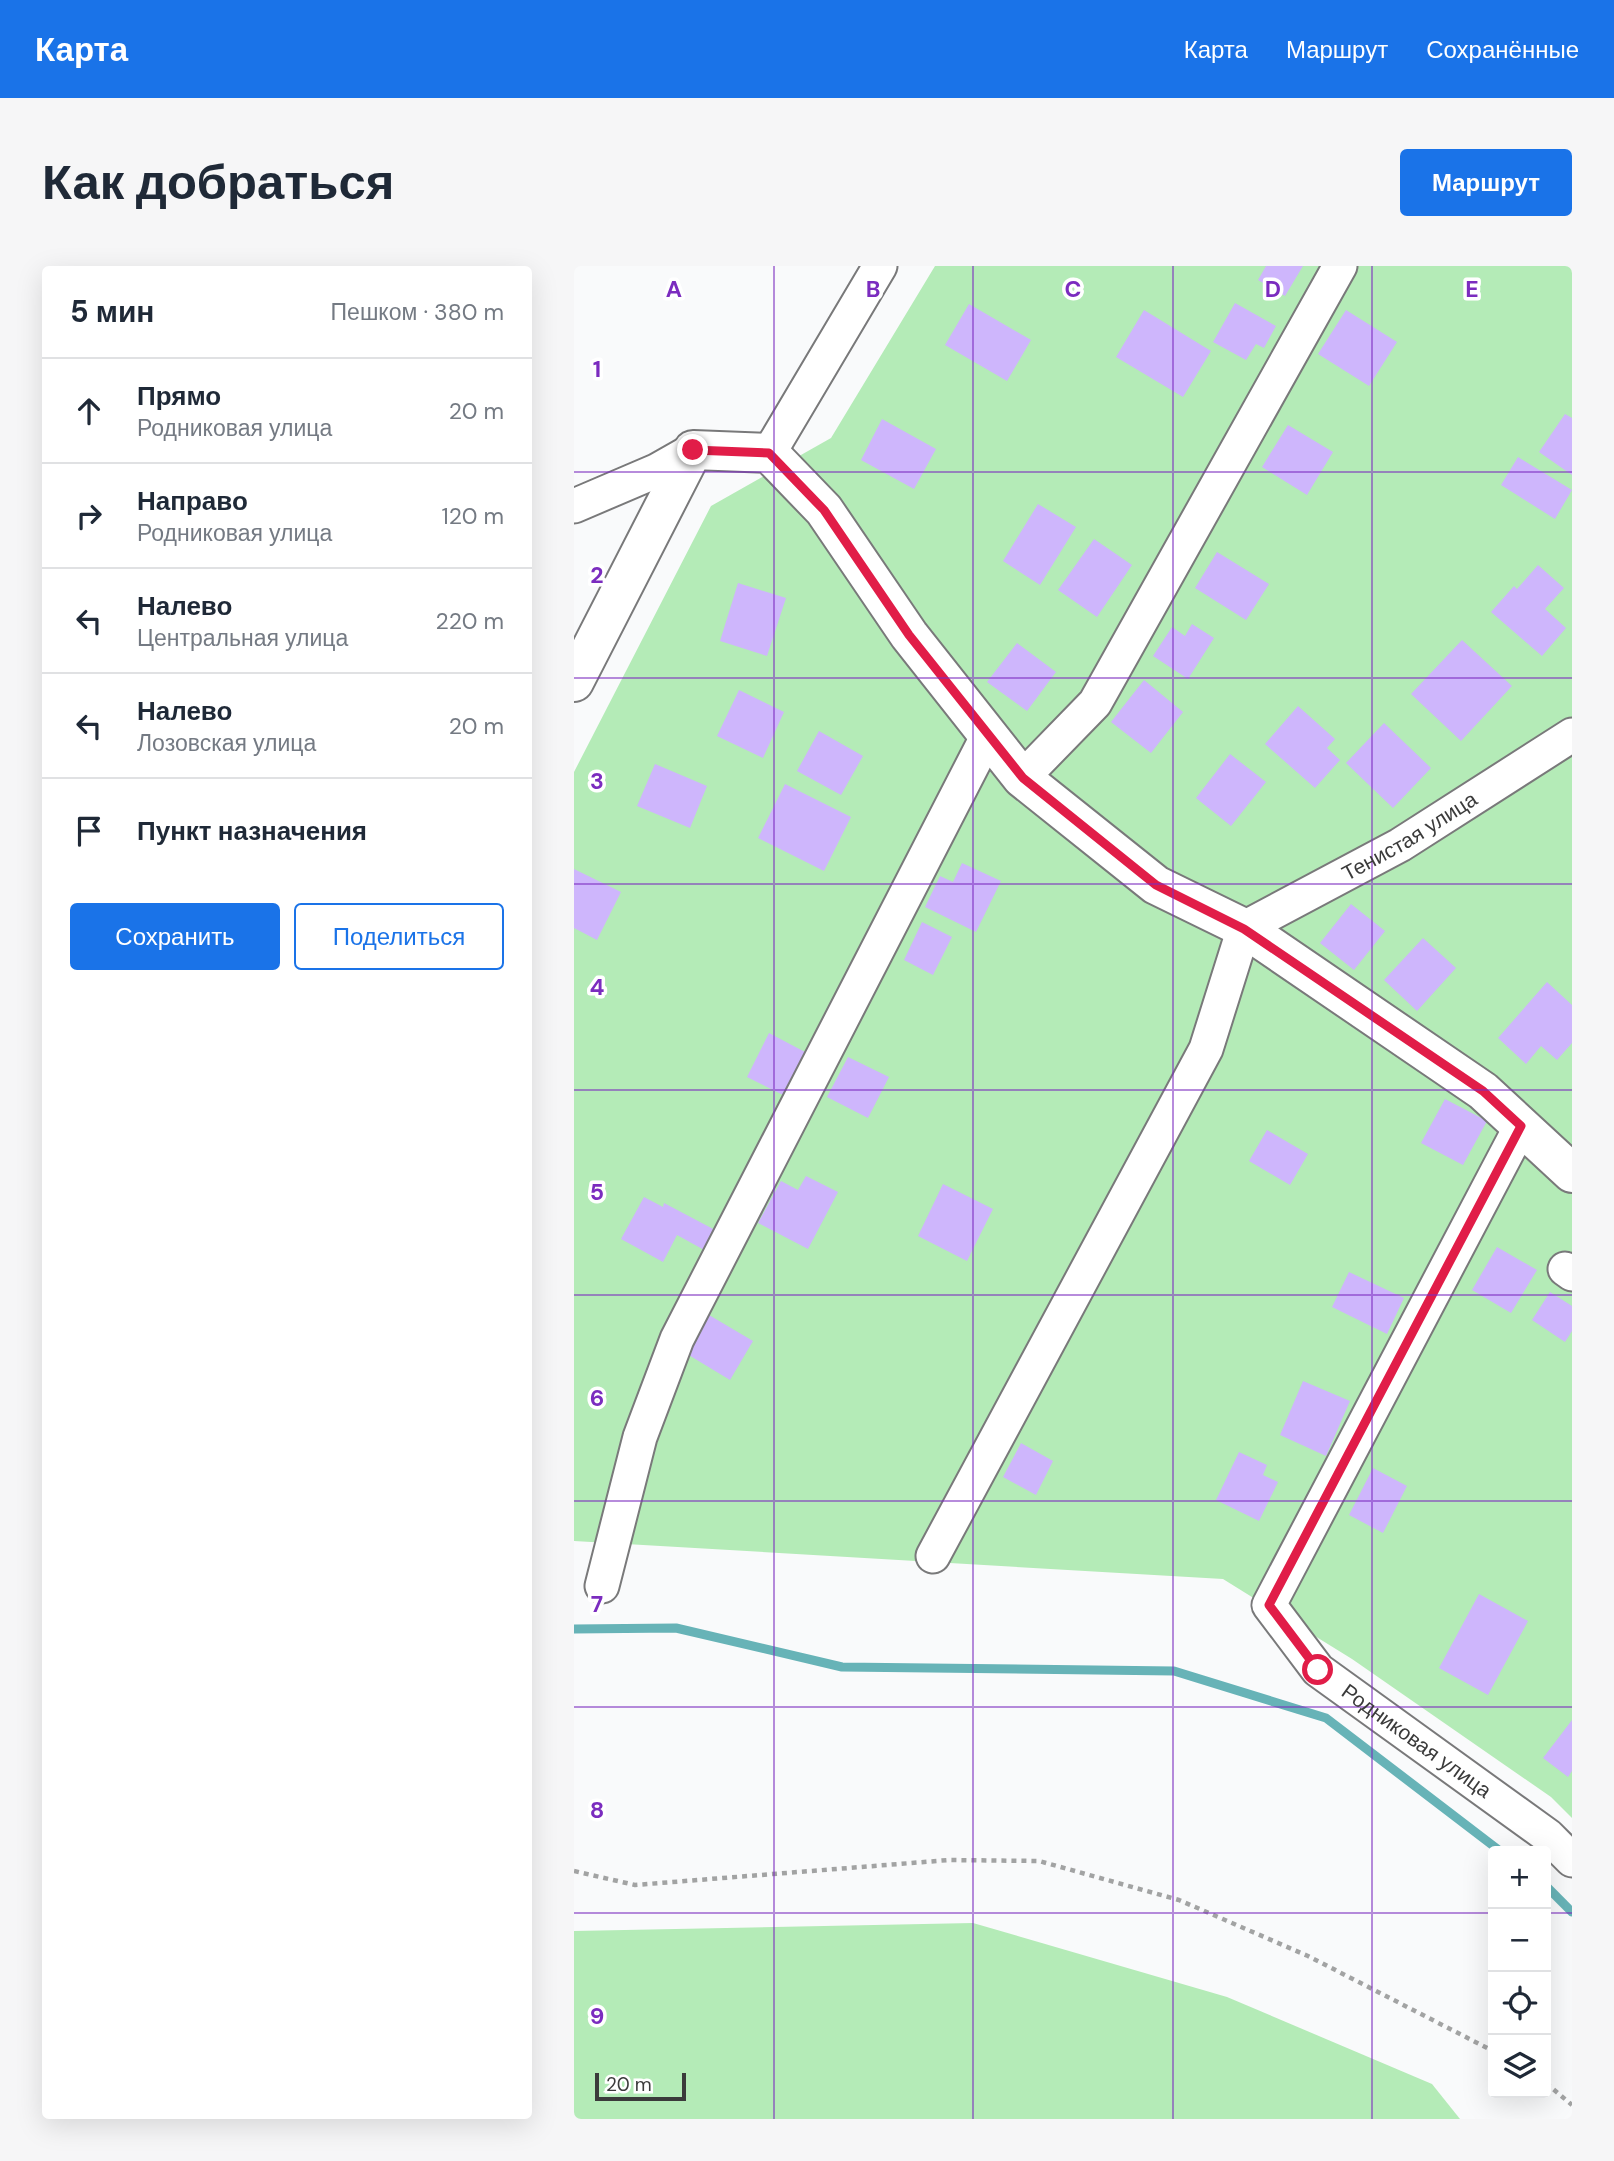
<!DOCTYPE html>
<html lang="ru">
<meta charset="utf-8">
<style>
:root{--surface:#fff;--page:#f6f6f7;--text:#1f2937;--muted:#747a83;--line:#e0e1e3;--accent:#1a73e8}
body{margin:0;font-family:"DM Sans",sans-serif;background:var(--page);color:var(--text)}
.controls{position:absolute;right:21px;bottom:21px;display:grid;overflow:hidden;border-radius:7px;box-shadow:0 7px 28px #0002}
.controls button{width:63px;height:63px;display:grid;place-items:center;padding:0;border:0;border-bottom:2px solid var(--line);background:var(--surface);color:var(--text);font:35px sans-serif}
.scale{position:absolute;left:21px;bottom:18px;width:91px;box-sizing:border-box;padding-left:7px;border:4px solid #3b3b3b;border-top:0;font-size:19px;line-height:24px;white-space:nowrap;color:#3b3b3b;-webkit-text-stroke:5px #fff;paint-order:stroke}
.stop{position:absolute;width:21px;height:21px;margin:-16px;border:5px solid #e11d48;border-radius:50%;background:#fff}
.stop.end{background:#e11d48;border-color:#fff;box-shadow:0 2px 7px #0008}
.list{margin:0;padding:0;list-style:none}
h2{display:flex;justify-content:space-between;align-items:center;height:91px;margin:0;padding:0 28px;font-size:30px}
h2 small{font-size:23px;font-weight:400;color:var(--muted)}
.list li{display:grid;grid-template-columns:46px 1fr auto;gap:21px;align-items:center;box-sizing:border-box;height:105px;padding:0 28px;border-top:2px solid var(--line)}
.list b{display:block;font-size:26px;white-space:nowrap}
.list p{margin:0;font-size:23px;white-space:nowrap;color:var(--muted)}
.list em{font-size:23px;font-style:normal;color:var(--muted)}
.actions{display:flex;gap:14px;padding:21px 28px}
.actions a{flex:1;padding:16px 0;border:2px solid var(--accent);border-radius:7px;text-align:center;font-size:24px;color:var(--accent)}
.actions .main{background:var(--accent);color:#fff}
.icon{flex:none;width:38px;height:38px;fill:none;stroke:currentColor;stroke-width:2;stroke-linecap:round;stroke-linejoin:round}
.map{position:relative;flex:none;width:998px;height:1853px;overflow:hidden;border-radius:7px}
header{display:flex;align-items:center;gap:42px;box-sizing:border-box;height:98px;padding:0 35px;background:var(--accent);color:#fff}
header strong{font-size:33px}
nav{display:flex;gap:38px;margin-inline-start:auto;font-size:24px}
.intro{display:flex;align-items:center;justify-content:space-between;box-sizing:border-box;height:168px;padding:0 42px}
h1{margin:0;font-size:49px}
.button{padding:18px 32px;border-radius:7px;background:var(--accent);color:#fff;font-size:24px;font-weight:700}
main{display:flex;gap:42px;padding:0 42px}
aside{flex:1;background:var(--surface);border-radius:7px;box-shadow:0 7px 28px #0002}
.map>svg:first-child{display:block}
</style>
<header>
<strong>Карта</strong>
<nav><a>Карта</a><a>Маршрут</a><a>Сохранённые</a></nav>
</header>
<div class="intro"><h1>Как добраться</h1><a class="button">Маршрут</a></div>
<main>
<aside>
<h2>5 мин<small>Пешком · 380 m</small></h2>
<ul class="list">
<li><svg class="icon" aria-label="ahead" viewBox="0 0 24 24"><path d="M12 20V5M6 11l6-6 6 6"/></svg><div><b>Прямо</b><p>Родниковая улица</p></div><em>20 m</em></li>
<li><svg class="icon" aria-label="right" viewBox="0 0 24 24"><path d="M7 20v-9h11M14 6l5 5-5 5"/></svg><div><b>Направо</b><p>Родниковая улица</p></div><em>120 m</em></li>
<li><svg class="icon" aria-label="left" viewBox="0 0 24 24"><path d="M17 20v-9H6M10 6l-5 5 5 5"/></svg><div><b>Налево</b><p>Центральная улица</p></div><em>220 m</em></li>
<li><svg class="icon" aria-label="left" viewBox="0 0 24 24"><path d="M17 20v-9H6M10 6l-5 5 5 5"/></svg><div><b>Налево</b><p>Лозовская улица</p></div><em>20 m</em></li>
<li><svg class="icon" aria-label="arrive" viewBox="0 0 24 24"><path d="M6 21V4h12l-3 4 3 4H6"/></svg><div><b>Пункт назначения</b></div></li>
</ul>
<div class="actions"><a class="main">Сохранить</a><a>Поделиться</a></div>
</aside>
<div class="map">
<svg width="998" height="1853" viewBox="0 0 998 1853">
<rect width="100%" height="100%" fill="#f9fafb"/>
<g fill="#b4ebb7">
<polygon points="361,0 998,0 998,1552 977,1531 778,1393 649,1313 0,1275 0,506 137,240 257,172"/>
<polygon points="399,1657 653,1731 858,1818 886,1853 0,1853 0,1665"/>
</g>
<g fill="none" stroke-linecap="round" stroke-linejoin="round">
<g stroke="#67b3b7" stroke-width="9">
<polyline points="0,1363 102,1362 268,1401 600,1405 752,1452 926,1585"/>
<polyline points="972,1620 998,1646"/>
</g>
</g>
<g fill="#ceb6fc">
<polygon points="692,0 729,0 711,30 684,14"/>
<polygon points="661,37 702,60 690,82 682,78 672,94 639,76"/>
<polygon points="395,38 457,74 433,115 371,79"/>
<polygon points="570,44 637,85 609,131 542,91"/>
<polygon points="772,44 823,76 795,120 744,88"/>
<polygon points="991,148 998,152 998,209 965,186"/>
<polygon points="308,153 362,183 340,223 287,194"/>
<polygon points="714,159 759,186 733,229 688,201"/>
<polygon points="944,191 998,224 981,253 927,219"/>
<polygon points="464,238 502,261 466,319 429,295"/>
<polygon points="520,273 558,299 523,351 484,324"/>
<polygon points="643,286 695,318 672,354 621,322"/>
<polygon points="964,299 990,322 971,343 992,362 968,390 917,346 940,320 943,323"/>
<polygon points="164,317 212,332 193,390 146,375"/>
<polygon points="618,358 640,372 614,413 579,390 598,361 611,370"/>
<polygon points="888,374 938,420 887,475 837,428"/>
<polygon points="443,377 482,406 453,445 413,416"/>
<polygon points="570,414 609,446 577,487 537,456"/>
<polygon points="165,424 210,446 189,492 143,470"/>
<polygon points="724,440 761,473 753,482 766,494 741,522 691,478"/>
<polygon points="810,457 857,502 819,542 772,497"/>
<polygon points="245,465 289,490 267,529 223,505"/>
<polygon points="656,488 692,516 657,560 622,532"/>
<polygon points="81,498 133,520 116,562 63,540"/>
<polygon points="211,518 277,551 250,605 184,572"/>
<polygon points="388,597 427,615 402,666 351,641 366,610 379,616"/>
<polygon points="0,603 47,626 23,674 0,662"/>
<polygon points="777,638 811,665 780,704 746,677"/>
<polygon points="348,656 378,671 359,709 330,694"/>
<polygon points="849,672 882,702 843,745 810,714"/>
<polygon points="973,716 998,739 998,777 983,794 967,780 952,798 924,772"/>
<polygon points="195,767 231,786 209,829 173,811"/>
<polygon points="274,791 315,811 294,852 253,831"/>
<polygon points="871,833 913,855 889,899 847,877"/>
<polygon points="693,864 734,888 716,919 675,895"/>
<polygon points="232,910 264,926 234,983 184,957 207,915 224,924"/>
<polygon points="369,918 419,943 393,995 344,970"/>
<polygon points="70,931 89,941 90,937 143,965 132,985 103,969 89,996 47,973"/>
<polygon points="923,981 963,1004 937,1047 898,1024"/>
<polygon points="775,1006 830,1032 813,1068 758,1041"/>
<polygon points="976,1026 998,1040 998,1065 991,1076 958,1054"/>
<polygon points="135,1049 179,1075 156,1114 113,1088"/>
<polygon points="729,1115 776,1135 752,1190 706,1169"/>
<polygon points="447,1177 479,1195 462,1229 429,1211"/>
<polygon points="665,1186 693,1199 689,1209 704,1216 685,1255 642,1234"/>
<polygon points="799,1202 833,1220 809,1267 775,1249"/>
<polygon points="905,1328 954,1355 914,1429 865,1402"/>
<polygon points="998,1454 998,1505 994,1511 969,1492"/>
</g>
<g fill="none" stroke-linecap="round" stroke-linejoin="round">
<defs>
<g id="minor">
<polyline points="195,187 306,0"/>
<polyline points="0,240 82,205 119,184"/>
<polyline points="448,512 521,437 766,0"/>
<path id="s1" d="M 947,860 L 695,1339 L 744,1404 L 974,1570 L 998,1594"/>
<polyline points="991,1003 998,1008"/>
<path id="s2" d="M 359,1290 L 632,783 L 670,662 L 826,579 L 998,469"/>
<polyline points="28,1320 66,1171 103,1073 414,469"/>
</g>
<polyline id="major" points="0,416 119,184 195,187 250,244 335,369 448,512 582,619 670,662 909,825 998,907"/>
</defs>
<use href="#minor" stroke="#79797a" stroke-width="37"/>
<use href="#major" stroke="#79797a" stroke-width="42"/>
<g stroke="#a2a3a3" stroke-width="4.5" stroke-dasharray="5 5" stroke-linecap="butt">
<polyline points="0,1605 61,1619 375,1594 465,1595 605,1634 734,1690 919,1785"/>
<polyline points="972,1817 998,1839"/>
</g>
<use href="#minor" stroke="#fff" stroke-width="33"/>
<use href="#major" stroke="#fff" stroke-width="38"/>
</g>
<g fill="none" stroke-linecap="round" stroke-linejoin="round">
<polyline stroke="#e11d48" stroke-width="9" points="119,184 195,187 250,244 335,369 449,512 582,619 670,663 909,825 947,860 695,1339 744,1404"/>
</g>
<path fill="none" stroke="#7b2cbf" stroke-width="2" stroke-opacity="0.55" d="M 200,0 L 200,1853M 399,0 L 399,1853M 599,0 L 599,1853M 798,0 L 798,1853M 0,206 L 998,206M 0,412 L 998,412M 0,618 L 998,618M 0,824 L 998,824M 0,1029 L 998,1029M 0,1235 L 998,1235M 0,1441 L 998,1441M 0,1647 L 919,1647M 972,1647 L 998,1647"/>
<g text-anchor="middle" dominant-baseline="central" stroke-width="7" stroke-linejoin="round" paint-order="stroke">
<g font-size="21" fill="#3b3b3b" stroke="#fff">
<text stroke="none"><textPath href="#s2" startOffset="892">Тенистая улица</textPath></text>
<text stroke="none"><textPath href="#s1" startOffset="744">Родниковая улица</textPath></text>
</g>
</g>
<g font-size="23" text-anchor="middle" font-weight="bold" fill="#7b2cbf" stroke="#fff" stroke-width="7" stroke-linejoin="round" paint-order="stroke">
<text x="100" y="31">A</text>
<text x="299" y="31">B</text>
<text x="499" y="31">C</text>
<text x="699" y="31">D</text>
<text x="898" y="31">E</text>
<text x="23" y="111">1</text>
<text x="23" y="317">2</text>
<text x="23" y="523">3</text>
<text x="23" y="729">4</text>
<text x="23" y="934">5</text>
<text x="23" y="1140">6</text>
<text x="23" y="1346">7</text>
<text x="23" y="1552">8</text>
<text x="23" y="1758">9</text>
</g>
</svg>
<div class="controls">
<button>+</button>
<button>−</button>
<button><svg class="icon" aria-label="locate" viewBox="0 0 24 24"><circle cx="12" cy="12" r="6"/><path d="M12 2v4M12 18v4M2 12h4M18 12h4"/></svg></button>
<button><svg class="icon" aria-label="layers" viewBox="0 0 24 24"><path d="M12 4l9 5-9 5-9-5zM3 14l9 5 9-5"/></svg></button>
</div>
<div class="scale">20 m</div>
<div class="stop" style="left:744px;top:1404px"></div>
<div class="stop end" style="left:119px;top:184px"></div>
</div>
</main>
